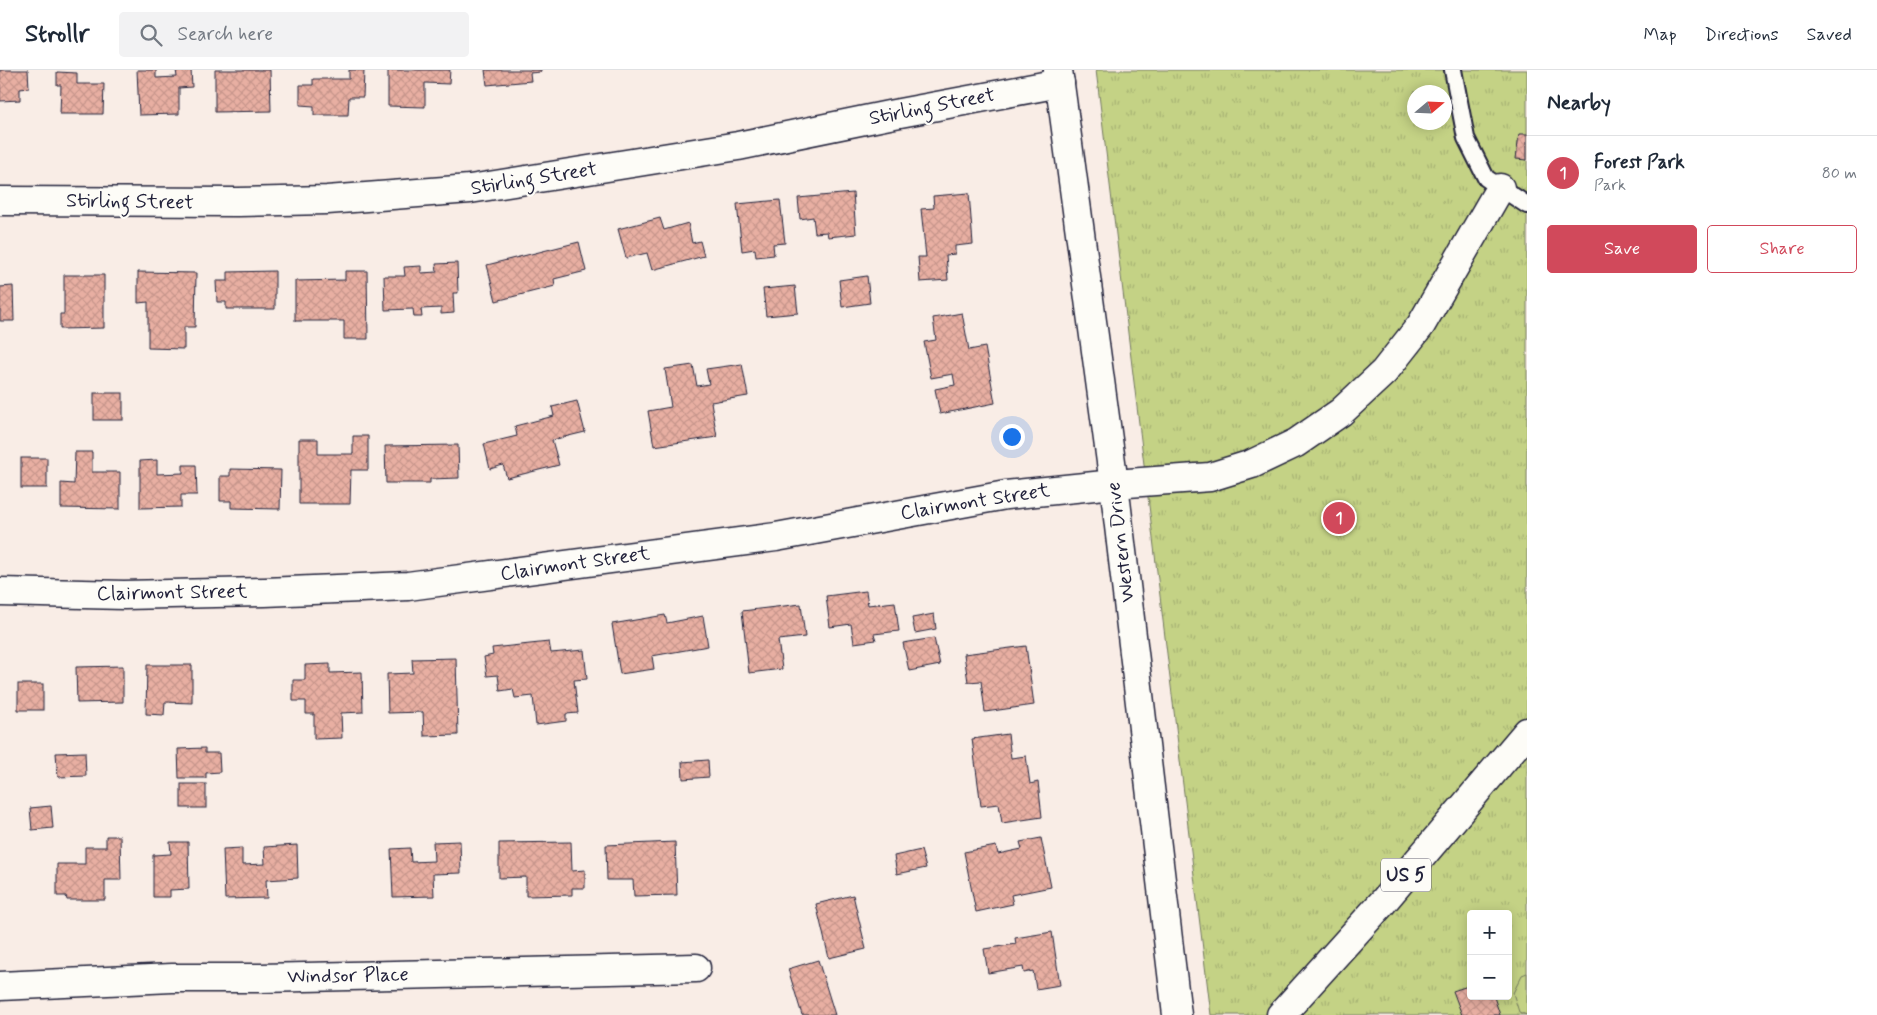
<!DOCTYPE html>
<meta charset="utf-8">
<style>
:root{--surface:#fff;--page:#f2f2f3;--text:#1f2937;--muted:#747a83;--line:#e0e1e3;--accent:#d1495b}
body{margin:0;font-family:Mynerve,sans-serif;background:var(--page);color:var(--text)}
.controls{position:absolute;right:15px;bottom:15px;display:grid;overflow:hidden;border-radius:5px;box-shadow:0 2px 12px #0003}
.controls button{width:45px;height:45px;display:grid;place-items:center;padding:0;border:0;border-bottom:1px solid var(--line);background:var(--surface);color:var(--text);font:25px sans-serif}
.compass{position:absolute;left:1407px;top:15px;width:45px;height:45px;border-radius:50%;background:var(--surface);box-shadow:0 2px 12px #0003;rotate:71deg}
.you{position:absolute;left:1011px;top:366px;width:18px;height:18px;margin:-12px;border:4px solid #fff;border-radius:50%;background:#1a73e8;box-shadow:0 0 0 8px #1a73e833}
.badge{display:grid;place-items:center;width:32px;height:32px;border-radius:50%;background:var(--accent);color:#fff;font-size:16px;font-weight:700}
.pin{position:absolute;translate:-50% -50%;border:2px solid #fff;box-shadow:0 1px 5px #0006}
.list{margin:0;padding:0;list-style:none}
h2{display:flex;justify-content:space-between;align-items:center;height:65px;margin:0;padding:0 20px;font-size:21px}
h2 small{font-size:16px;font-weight:400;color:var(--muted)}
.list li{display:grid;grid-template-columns:32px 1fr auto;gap:15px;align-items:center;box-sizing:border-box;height:75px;padding:0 20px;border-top:1px solid var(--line)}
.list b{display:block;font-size:19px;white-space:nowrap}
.list p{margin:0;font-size:16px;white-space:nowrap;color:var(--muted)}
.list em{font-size:16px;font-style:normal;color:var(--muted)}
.actions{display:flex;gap:10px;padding:15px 20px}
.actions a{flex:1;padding:11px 0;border:1px solid var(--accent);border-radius:5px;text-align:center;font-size:18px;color:var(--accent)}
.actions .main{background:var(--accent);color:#fff}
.icon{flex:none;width:28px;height:28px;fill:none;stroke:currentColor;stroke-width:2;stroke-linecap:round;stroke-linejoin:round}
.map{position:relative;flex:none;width:1527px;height:945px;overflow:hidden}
header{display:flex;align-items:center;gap:30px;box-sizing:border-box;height:70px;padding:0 25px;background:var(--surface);border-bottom:1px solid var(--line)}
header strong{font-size:24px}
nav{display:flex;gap:28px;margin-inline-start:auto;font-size:18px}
.search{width:350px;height:45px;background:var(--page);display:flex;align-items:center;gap:12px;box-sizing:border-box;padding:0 18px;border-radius:5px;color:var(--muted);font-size:19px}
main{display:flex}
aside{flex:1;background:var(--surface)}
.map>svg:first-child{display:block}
</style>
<header>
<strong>Strollr</strong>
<div class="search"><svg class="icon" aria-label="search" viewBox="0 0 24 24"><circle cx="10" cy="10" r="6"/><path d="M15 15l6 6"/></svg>Search here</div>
<nav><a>Map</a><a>Directions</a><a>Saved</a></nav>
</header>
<main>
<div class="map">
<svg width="1527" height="945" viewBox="0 0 1527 945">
<defs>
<pattern id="park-tufts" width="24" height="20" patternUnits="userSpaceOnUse" patternTransform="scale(1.25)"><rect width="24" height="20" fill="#c4d285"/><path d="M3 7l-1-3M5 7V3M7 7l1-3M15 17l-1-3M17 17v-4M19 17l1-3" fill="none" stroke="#a8b474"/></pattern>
<pattern id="building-cross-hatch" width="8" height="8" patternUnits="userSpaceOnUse" patternTransform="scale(1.25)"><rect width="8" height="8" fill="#e8afa2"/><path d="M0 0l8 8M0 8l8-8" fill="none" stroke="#c7968c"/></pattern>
</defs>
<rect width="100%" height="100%" fill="#f9ede6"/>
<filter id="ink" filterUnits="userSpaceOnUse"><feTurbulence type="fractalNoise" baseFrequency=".02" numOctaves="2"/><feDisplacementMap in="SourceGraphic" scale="10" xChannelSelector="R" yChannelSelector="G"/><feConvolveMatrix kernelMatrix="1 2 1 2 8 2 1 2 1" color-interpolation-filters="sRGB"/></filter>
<g filter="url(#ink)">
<path fill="url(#park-tufts)" stroke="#737a60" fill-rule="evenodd" d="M 1096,0 L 1527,0 L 1527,945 L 1211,945 ZM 1414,22 L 1444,22 L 1444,52 L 1414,52 ZM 1471,844 L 1508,844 L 1508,926 L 1471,926 Z"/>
<polygon fill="#c4d285" stroke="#737a60" points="1527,903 1527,945 1519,942 1513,923 1522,905"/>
<g fill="url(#building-cross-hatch)" stroke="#22223b">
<polygon points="0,0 28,0 29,18 20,19 20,30 0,31"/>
<polygon points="137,0 156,0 156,8 177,7 176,0 191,0 192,17 179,18 179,44 139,45"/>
<polygon points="215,0 270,0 271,41 215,42"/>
<polygon points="349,0 364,0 363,27 349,27 348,45 314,45 314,36 300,35 300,15 313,15 313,9 349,9"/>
<polygon points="388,0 450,0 449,14 425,13 425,37 388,36"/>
<polygon points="485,0 541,0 541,2 530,3 531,11 487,15"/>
<polygon points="57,2 77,3 77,14 104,14 103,44 60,44 61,15 57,15"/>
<polygon points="1519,64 1527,64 1527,90 1516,89"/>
<polygon points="853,123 856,164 828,167 827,162 815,163 813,147 800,149 798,128"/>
<polygon points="969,123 973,174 955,176 955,184 946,185 948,210 920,212 918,187 926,187 921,139 934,138 933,126"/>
<polygon points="780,130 785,173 773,174 774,185 756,187 755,179 742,181 737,134"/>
<polygon points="660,148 664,160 688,153 692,173 700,171 704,186 652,200 647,183 626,188 618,159"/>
<polygon points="579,172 586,201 554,209 555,216 496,231 487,195"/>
<polygon points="457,193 458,223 453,223 454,243 441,244 441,238 421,239 422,247 414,247 413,239 385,240 384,206 405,206 404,197 421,196 421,203 437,202 436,194"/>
<polygon points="275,201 275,239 226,239 226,232 217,232 216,211 228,211 228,202"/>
<polygon points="345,201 367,201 368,269 344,269 344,251 295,251 295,211 345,210"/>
<polygon points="138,202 196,203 195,257 184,257 184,279 148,278 148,232 138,233"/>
<polygon points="64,205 104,205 104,258 60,259 60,244 64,244"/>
<polygon points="867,206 870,233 842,237 839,210"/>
<polygon points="13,216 14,251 0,251 0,217"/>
<polygon points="795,216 798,243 766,246 763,219"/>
<polygon points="962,243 969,280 985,277 995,333 940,344 935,319 955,315 953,304 931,308 924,272 936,270 933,248"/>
<polygon points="742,294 748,326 711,332 717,367 654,376 648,341 671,337 665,299 693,295 697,316 709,314 706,299"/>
<rect x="94" y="323" width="29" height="27"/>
<polygon points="577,331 585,362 552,370 559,395 507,408 503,395 490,399 484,374 517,366 515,356 554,346 552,337"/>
<polygon points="353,366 368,366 368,400 351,400 350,434 299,434 299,369 318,369 318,384 353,384"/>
<polygon points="458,375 459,408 430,409 430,413 386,413 385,376"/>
<polygon points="75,382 92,382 92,402 120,402 120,439 61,438 61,413 74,414"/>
<rect x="21" y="388" width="26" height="30"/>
<polygon points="157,390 157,404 183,403 183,395 196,395 197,425 181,425 181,437 140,438 140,391"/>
<polygon points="230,399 281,400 280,439 231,438 231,431 220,431 220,406 230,406"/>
<polygon points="866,521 868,535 895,532 899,561 874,564 876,570 854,573 851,554 830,557 826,526"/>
<polygon points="801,534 805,567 778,570 782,599 749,603 742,541"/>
<polygon points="934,544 936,559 915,563 912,548"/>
<polygon points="665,545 667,553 703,546 708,576 652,586 654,599 620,604 612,554"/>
<polygon points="934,568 940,595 909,601 903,573"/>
<polygon points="549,572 551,583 584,580 587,609 574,610 578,643 566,644 566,651 536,655 533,626 515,628 513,619 500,621 498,605 487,606 484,587 493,585 492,578"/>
<polygon points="1026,576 1034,635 985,642 981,611 968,612 964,584"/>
<polygon points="456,588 458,665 424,666 423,642 388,643 387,604 413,603 412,589"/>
<polygon points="330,594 330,603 362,602 363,642 341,643 342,668 314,669 314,644 306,644 306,631 293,631 293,610 305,610 305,595"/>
<polygon points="147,595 192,595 192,633 165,632 164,645 146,644"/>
<polygon points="123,596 123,632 77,633 76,597"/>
<rect x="18" y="614" width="25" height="26"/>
<polygon points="1008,664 1011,688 1026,686 1030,714 1038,712 1042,747 1002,753 999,734 981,736 972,669"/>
<polygon points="205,678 205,683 219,683 220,702 206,703 206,708 179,708 178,679"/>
<polygon points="85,682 86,706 58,707 56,683"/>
<polygon points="708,690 709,707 683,709 682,692"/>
<rect x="181" y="714" width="25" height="24"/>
<polygon points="51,736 53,758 32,760 30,738"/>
<polygon points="106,766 120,766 121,810 105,810 105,830 67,830 66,826 57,826 57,794 85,794 85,777 106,777"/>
<polygon points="1041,768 1051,817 1011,825 1013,834 976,842 964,782 996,776 998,784 1022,779 1020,772"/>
<polygon points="460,771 461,803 433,804 434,826 393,827 391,779 410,778 411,792 434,791 433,772"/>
<polygon points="170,772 188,772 189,819 170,820 170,827 153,827 153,785 171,784"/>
<polygon points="571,772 572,801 585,800 585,818 572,818 572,825 526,826 526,807 499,808 499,773"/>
<polygon points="675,772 677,825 634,826 633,810 607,810 606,775"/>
<polygon points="297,775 298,808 266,810 267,828 225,829 223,779 242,778 242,795 265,794 264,777"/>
<polygon points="921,780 926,798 897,804 894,786"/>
<polygon points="853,825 866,879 829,888 816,834"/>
<polygon points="1052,862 1060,915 1036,919 1033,901 1024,903 1023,897 988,903 984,879 1016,874 1015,868"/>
<polygon points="818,890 835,945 802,945 788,899"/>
<polygon points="1471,915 1471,926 1489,926 1489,928 1494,927 1500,945 1462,945 1453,921"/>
</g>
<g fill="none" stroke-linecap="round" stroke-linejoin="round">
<defs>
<polyline id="lane" points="1453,0 1466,68 1486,108 1527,135"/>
<g id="street">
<polyline points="1058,0 1114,414 1177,945"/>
<polyline points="0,131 238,132 327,130 470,119 738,76 889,45 1060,13"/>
<polyline points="0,522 124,525 265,522 408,516 776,467 1006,425 1114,414 1210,407 1252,394 1296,373 1341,342 1384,302 1421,255 1500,118"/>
<polyline points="0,916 172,908 261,908 696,898"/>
</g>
<polyline id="primary" points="1281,945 1383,832 1527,662"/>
</defs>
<use href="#lane" stroke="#22223b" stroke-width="20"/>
<use href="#street" stroke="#22223b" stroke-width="31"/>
<use href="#primary" stroke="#22223b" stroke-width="31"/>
<use href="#lane" stroke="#fdfcf7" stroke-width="16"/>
<use href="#street" stroke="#fdfcf7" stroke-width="28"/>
<use href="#primary" stroke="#fdfcf7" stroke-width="28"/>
</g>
</g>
<g text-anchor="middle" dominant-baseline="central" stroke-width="4.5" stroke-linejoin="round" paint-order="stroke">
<rect fill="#fdfcf7" stroke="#646373" stroke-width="1" x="1381" y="788.5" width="50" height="33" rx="4"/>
<g font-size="19" font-weight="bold" fill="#22223b">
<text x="1406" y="805">US 5</text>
</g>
<g font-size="20" fill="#22223b" stroke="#fdfcf7">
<text transform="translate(932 37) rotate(-11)">Stirling Street</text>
<text transform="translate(534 109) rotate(-9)">Stirling Street</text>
<text transform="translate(130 132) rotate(1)">Stirling Street</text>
<text transform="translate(975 432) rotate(-9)">Clairmont Street</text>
<text transform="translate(1121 472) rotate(-97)">Western Drive</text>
<text transform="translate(575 494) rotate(-8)">Clairmont Street</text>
<text transform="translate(172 523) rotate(-1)">Clairmont Street</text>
<text transform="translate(348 906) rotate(-1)">Windsor Place</text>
</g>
</g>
</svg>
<div class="controls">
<button>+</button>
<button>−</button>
</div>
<svg class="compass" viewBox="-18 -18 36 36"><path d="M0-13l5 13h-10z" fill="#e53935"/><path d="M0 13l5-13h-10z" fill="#747a83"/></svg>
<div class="you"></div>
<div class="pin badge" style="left:1339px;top:448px">1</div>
</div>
<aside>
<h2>Nearby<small></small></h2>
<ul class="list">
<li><span class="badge">1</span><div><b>Forest Park</b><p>Park</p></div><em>80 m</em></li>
</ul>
<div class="actions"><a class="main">Save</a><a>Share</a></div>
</aside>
</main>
